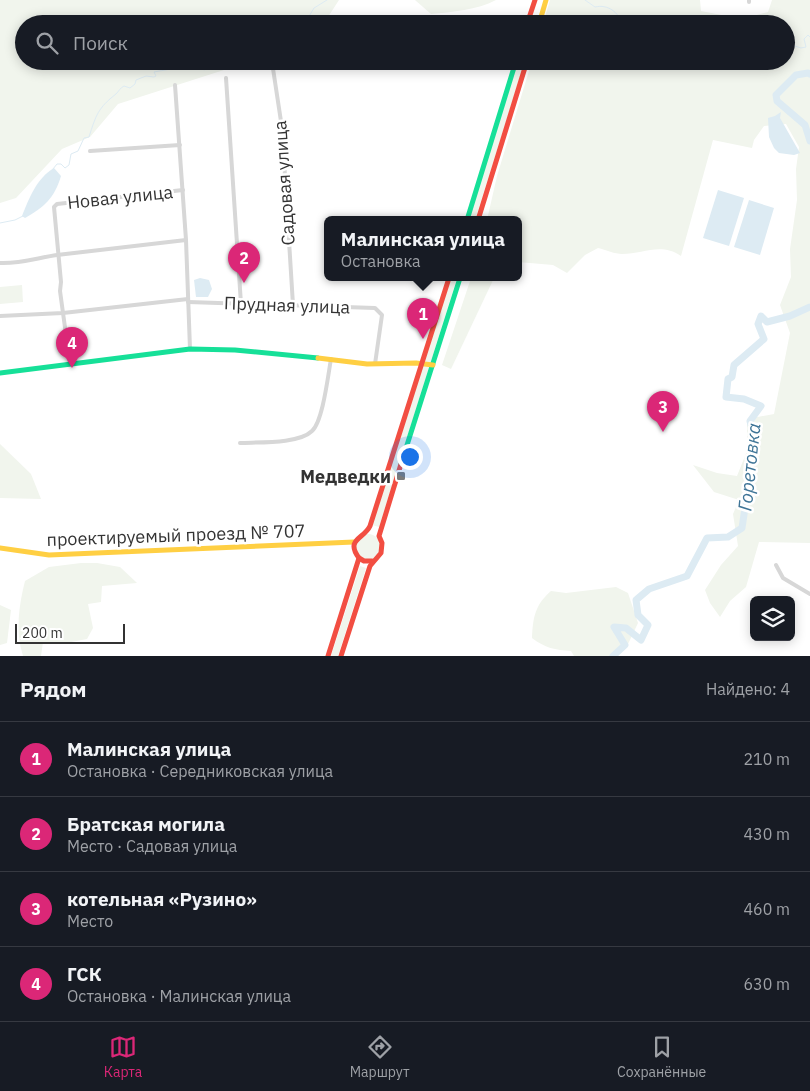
<!DOCTYPE html>
<html lang="ru">
<meta charset="utf-8">
<style>
:root{--surface:#171b24;--page:#20242c;--text:#f1f3f6;--muted:#9ea1a6;--line:#363941;--accent:#db2777}
body{margin:0;font-family:"IBM Plex Sans",sans-serif;background:var(--page);color:var(--text)}
.controls{position:absolute;right:15px;bottom:15px;display:grid;overflow:hidden;border-radius:8px;box-shadow:0 2px 12px #0003}
.controls button{width:45px;height:45px;display:grid;place-items:center;padding:0;border:0;border-bottom:1px solid var(--line);background:var(--surface);color:var(--text);font:25px sans-serif}
.scale{position:absolute;left:15px;bottom:12px;width:110px;box-sizing:border-box;padding-left:5px;border:2px solid #333;border-top:0;font-size:14px;line-height:18px;white-space:nowrap;color:#333;-webkit-text-stroke:4px #fff;paint-order:stroke}
.you{position:absolute;left:409px;top:456px;width:18px;height:18px;margin:-12px;border:4px solid #fff;border-radius:50%;background:#1a73e8;box-shadow:0 0 0 8px #1a73e833}
.badge{display:grid;place-items:center;width:32px;height:32px;border-radius:50%;background:var(--accent);color:#fff;font-size:16px;font-weight:700}
.pin{position:absolute;translate:-50% -41px;filter:drop-shadow(0 1px 2px #0008)}
.pin::after{content:'';position:absolute;top:26px;width:18px;height:15px;background:inherit;clip-path:polygon(0 0,100% 0,50% 100%)}
.popup{position:absolute;left:324px;top:216px;width:198px;height:65px;box-sizing:border-box;display:grid;place-content:center;border-radius:8px;background:var(--surface);filter:drop-shadow(0 1px 4px #0005);font-size:16px;white-space:nowrap;color:var(--muted)}
.popup b{font-size:19px;color:var(--text)}
.popup::after{content:'';position:absolute;left:50%;top:100%;margin-left:-10px;border:10px solid transparent;border-top-color:var(--surface)}
.list{margin:0;padding:0;list-style:none}
h2{display:flex;justify-content:space-between;align-items:center;height:65px;margin:0;padding:0 20px;font-size:21px}
h2 small{font-size:16px;font-weight:400;color:var(--muted)}
.list li{display:grid;grid-template-columns:32px 1fr auto;gap:15px;align-items:center;box-sizing:border-box;height:75px;padding:0 20px;border-top:1px solid var(--line)}
.list b{display:block;font-size:19px;white-space:nowrap}
.list p{margin:0;font-size:16px;white-space:nowrap;color:var(--muted)}
.list em{font-size:16px;font-style:normal;color:var(--muted)}
.icon{flex:none;width:28px;height:28px;fill:none;stroke:currentColor;stroke-width:2;stroke-linecap:round;stroke-linejoin:round}
.map{position:relative;flex:none;width:810px;height:656px;overflow:hidden}
.search{position:absolute;background:var(--surface);box-shadow:0 2px 12px #0003;left:15px;right:15px;top:15px;height:55px;display:flex;align-items:center;gap:12px;box-sizing:border-box;padding:0 18px;border-radius:28px;color:var(--muted);font-size:19px}
.sheet{height:365px;background:var(--surface)}
nav{display:flex;justify-content:space-around;align-items:center;box-sizing:border-box;height:70px;border-top:1px solid var(--line);background:var(--surface);font-size:14px;color:var(--muted)}
nav a{display:grid;justify-items:center;gap:2px}
nav .on{color:var(--accent)}
.map>svg:first-child{display:block}
</style>
<div class="map">
<svg width="810" height="656" viewBox="0 0 810 656">
<rect width="100%" height="100%" fill="#fff"/>
<g fill="#f1f5ed">
<polygon points="0,0 339,0 328,17 317,24 24,24 24,61 252,61 118,104 90,137 62,149 16,198 0,203"/>
<path d="M 415,0 L 496,0 C 477,10 452,12 431,14 Z"/>
<path d="M 550,0 L 700,0 L 701,11 L 742,19 L 768,12 L 772,0 L 810,0 L 810,543 L 759,542 L 746,587 L 730,601 L 720,617 L 710,603 L 705,590 L 721,565 L 738,546 L 733,514 L 739,500 L 714,492 L 693,465 L 717,473 L 737,476 L 747,451 L 747,419 L 774,414 L 790,333 L 780,305 L 791,277 L 790,249 L 797,200 L 796,169 L 799,147 L 786,124 L 764,126 L 754,140 L 752,148 L 713,140 L 681,256 C 661,242 643,254 622,254 C 615,254 606,250 598,248 L 585,255 L 567,273 L 553,265 L 518,262 L 518,220 L 487,220 L 497,176 L 532,61 L 786,61 L 786,24 L 543,24 Z"/>
<polygon points="517,61 525,61 475,220 468,220"/>
<polygon points="450,278 457,278 379,527 372,525"/>
<polygon points="471,278 494,278 451,369 442,365"/>
<polygon points="22,285 23,302 0,304 0,287"/>
<polygon points="0,444 31,474 41,499 0,498"/>
<circle cx="368" cy="547" r="13"/>
<path d="M 81,563 L 97,563 L 120,567 L 137,583 L 102,586 L 101,602 L 88,604 L 93,628 L 87,639 L 66,643 L 43,642 L 41,656 L 23,656 C 15,631 19,605 25,581 L 49,567 Z"/>
<polygon points="360,566 366,568 338,656 331,656"/>
<path d="M 616,587 L 628,593 L 638,623 L 628,644 L 613,656 L 574,656 L 571,651 C 555,650 545,648 532,638 C 533,617 535,605 551,591 L 566,593 Z"/>
<polygon points="0,605 11,610 7,643 0,645"/>
</g>
<g fill="#ddebf3">
<polygon points="781,112 780,118 800,153 794,155 779,153 774,148 769,137 768,118 775,116"/>
<path d="M 54,168 L 61,176 C 54,199 44,207 25,218 L 22,216 C 29,198 37,178 54,168 Z"/>
<polygon points="718,190 744,198 729,246 703,238"/>
<polygon points="749,200 774,208 760,255 734,247"/>
<polygon points="200,278 209,280 212,289 208,297 196,297 194,280"/>
</g>
<g fill="none" stroke-linecap="round" stroke-linejoin="round">
<g stroke="#ddebf3" stroke-width="1">
<path d="M 585,0 L 595,7 C 608,4 618,12 623,24"/>
<polyline points="309,24 308,18 314,8 327,0"/>
<polyline points="786,43 801,48 806,47 804,39 808,35 810,37"/>
<path d="M 53,169 L 57,164 L 61,164 L 65,168 L 69,165 L 71,154 L 78,151 L 84,138 L 89,137 C 96,115 98,108 116,94 C 119,91 120,88 124,86 L 130,88 L 135,84 L 136,80 L 146,76 L 154,77 L 156,76 L 154,72 C 164,70 173,69 182,66 C 187,65 192,66 197,64 L 204,70 L 218,62 L 226,61"/>
<polyline points="0,223 15,220 23,216"/>
</g>
<g stroke="#ddebf3" stroke-width="7">
<polyline points="810,74 808,73 796,75 776,95 777,101 805,125 810,141"/>
<polyline points="613,656 625,645 614,627 626,628 641,640 648,625 638,615 636,600 649,589 687,576 707,538 728,537 742,528 755,440 750,421 761,406 744,399 726,397 728,379 732,377 734,365 764,339 758,324 761,316 767,322 790,316 810,307"/>
</g>
<g stroke="#d7d7d7" stroke-width="4">
<polyline points="749,0 749,2"/>
<polyline points="272,62 282,128 293,305"/>
<polyline points="226,78 241,304"/>
<polyline points="175,85 186,240 190,349"/>
<polyline points="90,151 180,145"/>
<path d="M 0,263 C 19,264 37,258 57,255 C 100,250 143,245 186,240"/>
<polyline points="188,302 375,308 382,315 375,364"/>
<polyline points="0,316 63,313 188,299"/>
<polyline points="70,364 60,291 61,282 54,207 57,204 183,190"/>
<path d="M 240,443 C 258,442 299,444 312,431 C 323,421 328,375 331,359"/>
<polyline points="776,565 783,578 810,594"/>
</g>
<g stroke="#16e098" stroke-width="5">
<polyline points="467,220 516,61"/>
<polyline points="0,373 190,349 235,350 318,358"/>
<polyline points="401,464 460,278"/>
</g>
<g stroke="#ffcf43" stroke-width="5">
<polyline points="539,24 546,0"/>
<polyline points="318,358 367,364 416,363 433,365"/>
<polyline points="0,548 49,555 354,542"/>
</g>
<g stroke="#f24e42" stroke-width="5">
<polyline points="527,24 535,0"/>
<polyline points="478,220 527,61"/>
<polyline points="359,558 364,561 372,561"/>
<path d="M 328,656 L 359,558 C 345,539 364,539 370,526 L 449,278"/>
<polyline points="341,656 370,566 381,553 382,543 379,536 401,464"/>
</g>
</g>
<rect fill="#7a7a7a" stroke="#fff" stroke-width="2" x="396" y="471" width="10" height="10" rx="2.5"/>
<g text-anchor="middle" dominant-baseline="central" stroke-width="5" stroke-linejoin="round" paint-order="stroke">
<g font-size="18" fill="#333" stroke="#fff">
<text transform="translate(284 183) rotate(-94)">Садовая улица</text>
<text transform="translate(120 197) rotate(-6)">Новая улица</text>
<text transform="translate(287 305) rotate(2)">Прудная улица</text>
<text transform="translate(176 535) rotate(-2)">проектируемый проезд № 707</text>
</g>
<g font-size="18" font-weight="bold" fill="#333" stroke="#fff" text-anchor="end">
<text x="391" y="476">Медведки</text>
</g>
<g font-size="19" font-style="italic" fill="#3f7597" stroke="#fff">
<text transform="translate(749 467) rotate(-84)">Горетовка</text>
</g>
</g>
</svg>
<div class="controls">
<button><svg class="icon" aria-label="layers" viewBox="0 0 24 24"><path d="M12 4l9 5-9 5-9-5zM3 14l9 5 9-5"/></svg></button>
</div>
<div class="scale">200 m</div>
<div class="you"></div>
<div class="pin badge" style="left:423px;top:339px">1</div>
<div class="popup"><b>Малинская улица</b>Остановка</div>
<div class="pin badge" style="left:244px;top:283px">2</div>
<div class="pin badge" style="left:663px;top:432px">3</div>
<div class="pin badge" style="left:72px;top:368px">4</div>
<div class="search"><svg class="icon" aria-label="search" viewBox="0 0 24 24"><circle cx="10" cy="10" r="6"/><path d="M15 15l6 6"/></svg>Поиск</div>
</div>
<section class="sheet">
<h2>Рядом<small>Найдено: 4</small></h2>
<ul class="list">
<li><span class="badge">1</span><div><b>Малинская улица</b><p>Остановка · Середниковская улица</p></div><em>210 m</em></li>
<li><span class="badge">2</span><div><b>Братская могила</b><p>Место · Садовая улица</p></div><em>430 m</em></li>
<li><span class="badge">3</span><div><b>котельная «Рузино»</b><p>Место</p></div><em>460 m</em></li>
<li><span class="badge">4</span><div><b>ГСК</b><p>Остановка · Малинская улица</p></div><em>630 m</em></li>
</ul>
</section>
<nav>
<a class="on"><svg class="icon" aria-label="map" viewBox="0 0 24 24"><path d="M3 6l6-2 6 2 6-2v14l-6 2-6-2-6 2zM9 4v14M15 6v14"/></svg>Карта</a>
<a><svg class="icon" aria-label="directions" viewBox="0 0 24 24"><path d="M12 3l9 9-9 9-9-9zM9 14v-3h6M13 9l2 2-2 2"/></svg>Маршрут</a>
<a><svg class="icon" aria-label="saved" viewBox="0 0 24 24"><path d="M7 4h10v16l-5-4-5 4z"/></svg>Сохранённые</a>
</nav>
